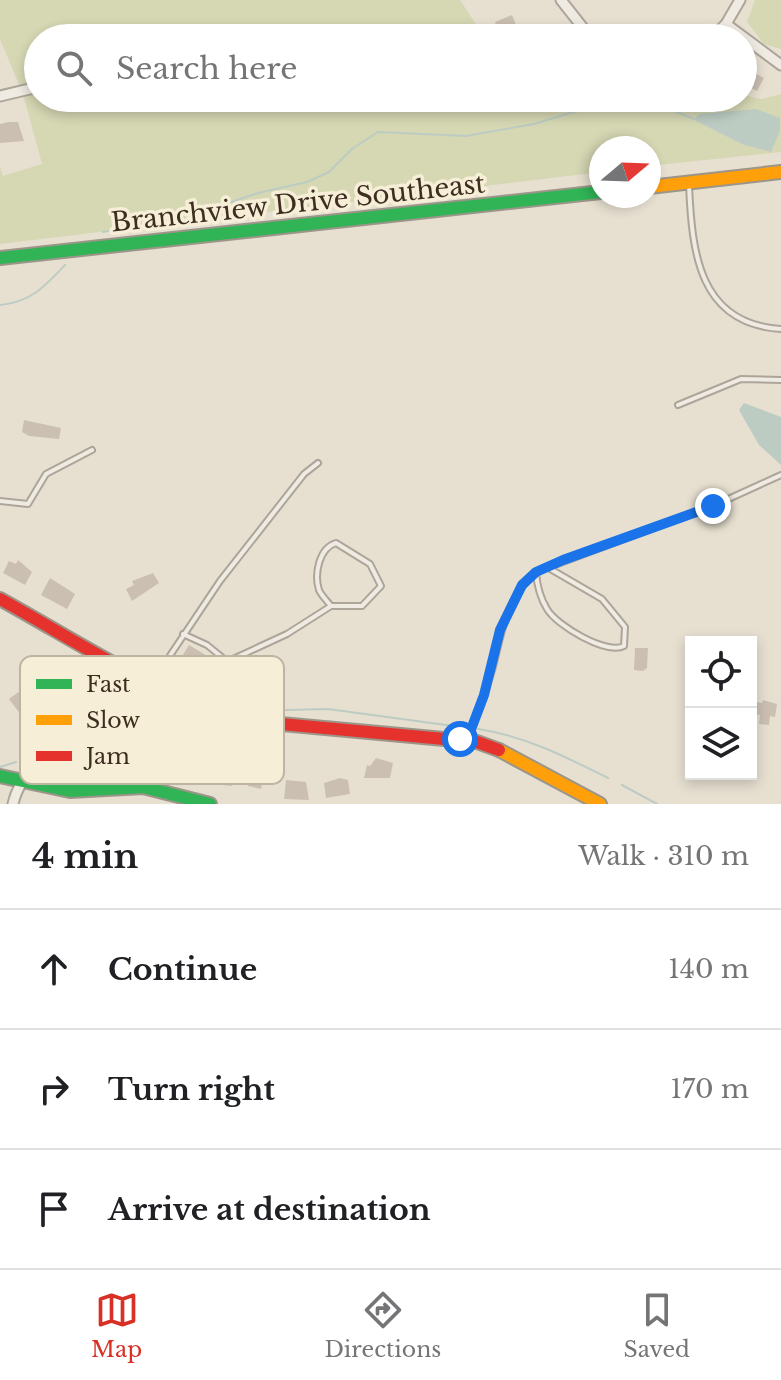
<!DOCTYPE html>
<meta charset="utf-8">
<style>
:root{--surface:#fff;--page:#f2f2f2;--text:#202124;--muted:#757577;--line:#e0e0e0;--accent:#d93025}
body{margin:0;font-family:"Libre Baskerville",serif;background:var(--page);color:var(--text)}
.controls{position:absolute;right:24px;bottom:24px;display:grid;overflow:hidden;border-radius:0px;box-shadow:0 4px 12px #0003}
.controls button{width:72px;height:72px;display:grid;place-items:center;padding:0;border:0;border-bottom:2px solid var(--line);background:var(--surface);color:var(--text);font:40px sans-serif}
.compass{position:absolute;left:589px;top:136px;width:72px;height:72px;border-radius:50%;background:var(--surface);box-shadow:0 4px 12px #0003;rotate:71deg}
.stop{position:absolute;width:24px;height:24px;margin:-18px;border:6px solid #1a73e8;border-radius:50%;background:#fff}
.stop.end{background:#1a73e8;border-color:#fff;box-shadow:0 2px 8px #0008}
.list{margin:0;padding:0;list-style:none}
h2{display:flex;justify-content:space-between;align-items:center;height:104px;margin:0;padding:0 32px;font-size:34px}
h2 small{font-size:26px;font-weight:400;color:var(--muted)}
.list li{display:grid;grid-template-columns:52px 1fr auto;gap:24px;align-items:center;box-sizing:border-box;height:120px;padding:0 32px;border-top:2px solid var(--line)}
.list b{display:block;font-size:30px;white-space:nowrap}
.list em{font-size:26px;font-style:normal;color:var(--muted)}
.icon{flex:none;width:44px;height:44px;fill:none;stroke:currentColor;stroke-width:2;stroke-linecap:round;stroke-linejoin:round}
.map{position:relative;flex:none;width:781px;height:804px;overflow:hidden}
.search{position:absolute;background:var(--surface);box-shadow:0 4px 12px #0003;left:24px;right:24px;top:24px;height:88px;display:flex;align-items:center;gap:20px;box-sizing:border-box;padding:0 28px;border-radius:44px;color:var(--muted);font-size:30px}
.sheet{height:464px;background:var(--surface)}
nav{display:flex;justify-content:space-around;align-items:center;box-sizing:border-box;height:112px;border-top:2px solid var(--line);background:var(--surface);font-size:22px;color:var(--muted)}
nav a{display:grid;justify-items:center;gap:4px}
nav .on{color:var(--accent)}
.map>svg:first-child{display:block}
</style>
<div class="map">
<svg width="781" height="804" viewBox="0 0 781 804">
<rect width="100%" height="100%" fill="#e7e0d1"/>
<g fill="#d6d7b3">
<polygon points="0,0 460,0 485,38 38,38 38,98 743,98 743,95 762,99 781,94 781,152 649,166 649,148 601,148 601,172 0,244 0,167 3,176 42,164 23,94 0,39"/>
<polygon points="755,0 781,0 781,49 764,44 747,22"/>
</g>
<g fill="#bcccc2">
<polygon points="756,109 780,118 780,131 771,152 742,144 694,120 699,114"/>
<polygon points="744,403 781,417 781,465 759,445 739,410"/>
</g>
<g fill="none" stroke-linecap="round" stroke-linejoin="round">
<g stroke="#bcccc2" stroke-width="2">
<polyline points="103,232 211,209 258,193 307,182 329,172 352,149 378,132 466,136 534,124 616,99 667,108 694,119"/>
<path d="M 0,305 C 31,302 44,287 65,265"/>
<polyline points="237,711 328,709 468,728"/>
<path d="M 478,729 C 525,736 566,757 608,778"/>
<polyline points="46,763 113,723 130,707 190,727 217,719"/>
<polyline points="0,767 16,762"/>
<polyline points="622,785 657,804"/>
</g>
</g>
<g fill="#cbbfb2">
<polygon points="512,15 519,32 501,38 495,22"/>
<polygon points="749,70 764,78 757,91 743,84"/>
<polygon points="8,122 18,122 24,141 0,143 0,124"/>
<polygon points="24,420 61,428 59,439 29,436 22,432"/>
<polygon points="18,560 32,572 25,585 3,573 9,561 16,564"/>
<polygon points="153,573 159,583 132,601 126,589 134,585 132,581"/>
<polygon points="50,578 75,594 67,609 41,595"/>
<polygon points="189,645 209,657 201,670 181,658"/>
<polygon points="635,648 648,648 647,668 643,671 634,670"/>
<polygon points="31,690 39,700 21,715 9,699 20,691 23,696"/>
<polygon points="763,700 777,704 775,717 770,716 769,725 759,724 760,715 751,714 751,701 762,703"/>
<polygon points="376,758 393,763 390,778 364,778 367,765 370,766"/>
<polygon points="232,766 239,768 232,786 212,784 221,767"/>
<polygon points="252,770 264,773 261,789 248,786"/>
<polygon points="340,778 348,780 350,794 326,798 324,783"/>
<polygon points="286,780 306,782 309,800 284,799"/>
</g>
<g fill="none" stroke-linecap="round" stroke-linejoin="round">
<defs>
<g id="lane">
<path d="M 689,185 C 692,253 699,324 781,329"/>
<polyline points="678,405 741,379 781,380"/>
<polyline points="0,501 28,504 46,474 92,450"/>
<path d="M 536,573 C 537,585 541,599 547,609 C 557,626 607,655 624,646 L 625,627 L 602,599 L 547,567"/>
<polyline points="183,634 207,645 229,663"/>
<polyline points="153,681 220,581 304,474 318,463"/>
<path d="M 219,710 L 233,659 L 287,634 L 331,606 L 362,606 L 381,586 L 370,564 L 336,543 C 319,548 314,574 319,590 C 321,595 328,602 331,606"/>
<path d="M 467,737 C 477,714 486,691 493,667 C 502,630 506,599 536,572 L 713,506 L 781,475"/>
</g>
<g id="street">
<polyline points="561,0 591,38"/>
<polyline points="726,24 781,65"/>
<polyline points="712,38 726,24 740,0"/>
<polyline points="0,96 38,87"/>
<path d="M 63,742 C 95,734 125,706 143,678"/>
<path d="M 13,804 C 23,755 102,713 137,675"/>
</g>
<g id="fast">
<polyline points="0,258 601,192"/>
<polyline points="0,776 70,791 143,787 210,804"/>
</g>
<g id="slow">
<polyline points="649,187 781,172"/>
<polyline points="499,750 600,804"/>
</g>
<path id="jam" d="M 0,599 C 80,643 159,697 248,721 L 477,742 L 499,750"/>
</defs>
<use href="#lane" stroke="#ada599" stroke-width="8"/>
<use href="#street" stroke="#ada599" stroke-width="13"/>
<use href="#fast" stroke="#9c958a" stroke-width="16"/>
<use href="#slow" stroke="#9c958a" stroke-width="16"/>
<use href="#jam" stroke="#9c958a" stroke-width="16"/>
<use href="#lane" stroke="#efebe3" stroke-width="4"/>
<use href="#street" stroke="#efebe3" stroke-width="9"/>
<use href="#fast" stroke="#30b455" stroke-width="12"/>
<use href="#slow" stroke="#ff9f0a" stroke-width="12"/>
<use href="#jam" stroke="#e5322d" stroke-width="12"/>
</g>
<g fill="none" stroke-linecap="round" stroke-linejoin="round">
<polyline stroke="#1a73e8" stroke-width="10" points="460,739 467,740 484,695 500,630 522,585 536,572 563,560 713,506"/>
</g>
<g text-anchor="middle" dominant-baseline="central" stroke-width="7" stroke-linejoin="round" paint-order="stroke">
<g font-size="26" fill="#3d2e20" stroke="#f7eed8">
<text transform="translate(298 203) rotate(-6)">Branchview Drive Southeast</text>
</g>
</g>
<rect x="20" y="656" width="264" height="128" rx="12" fill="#f7eed8" stroke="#bfb4a1" stroke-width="2"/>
<rect x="36" y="679" width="36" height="10" fill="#30b455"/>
<rect x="36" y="715" width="36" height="10" fill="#ff9f0a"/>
<rect x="36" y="751" width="36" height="10" fill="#e5322d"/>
<g font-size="22" fill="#3d2e20">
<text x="86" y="692">Fast</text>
<text x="86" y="728">Slow</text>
<text x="86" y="764">Jam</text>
</g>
</svg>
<div class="controls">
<button><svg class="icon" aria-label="locate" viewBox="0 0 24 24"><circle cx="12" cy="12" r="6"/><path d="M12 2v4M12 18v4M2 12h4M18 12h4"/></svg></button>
<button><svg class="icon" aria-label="layers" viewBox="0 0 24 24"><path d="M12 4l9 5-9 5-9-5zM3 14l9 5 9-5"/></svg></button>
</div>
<svg class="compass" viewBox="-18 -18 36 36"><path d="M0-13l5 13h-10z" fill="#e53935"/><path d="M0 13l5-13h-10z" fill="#757577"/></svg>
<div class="stop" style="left:460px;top:739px"></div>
<div class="stop end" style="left:713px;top:506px"></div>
<div class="search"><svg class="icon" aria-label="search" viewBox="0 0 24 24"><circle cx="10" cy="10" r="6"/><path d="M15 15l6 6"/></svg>Search here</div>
</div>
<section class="sheet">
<h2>4 min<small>Walk · 310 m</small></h2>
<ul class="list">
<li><svg class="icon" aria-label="ahead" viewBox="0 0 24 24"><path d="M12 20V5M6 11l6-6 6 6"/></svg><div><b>Continue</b></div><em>140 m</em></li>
<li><svg class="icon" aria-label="right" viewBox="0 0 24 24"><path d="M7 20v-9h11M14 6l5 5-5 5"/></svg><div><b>Turn right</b></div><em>170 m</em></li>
<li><svg class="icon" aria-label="arrive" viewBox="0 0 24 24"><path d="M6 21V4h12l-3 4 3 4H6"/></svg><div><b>Arrive at destination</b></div></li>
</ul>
</section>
<nav>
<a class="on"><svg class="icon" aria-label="map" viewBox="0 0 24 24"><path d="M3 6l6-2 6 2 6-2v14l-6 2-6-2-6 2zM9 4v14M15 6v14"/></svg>Map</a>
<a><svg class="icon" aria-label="directions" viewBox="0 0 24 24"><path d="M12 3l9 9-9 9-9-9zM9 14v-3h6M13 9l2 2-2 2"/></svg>Directions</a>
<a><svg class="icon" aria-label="saved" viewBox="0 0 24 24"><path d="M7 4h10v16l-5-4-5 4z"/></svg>Saved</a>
</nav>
